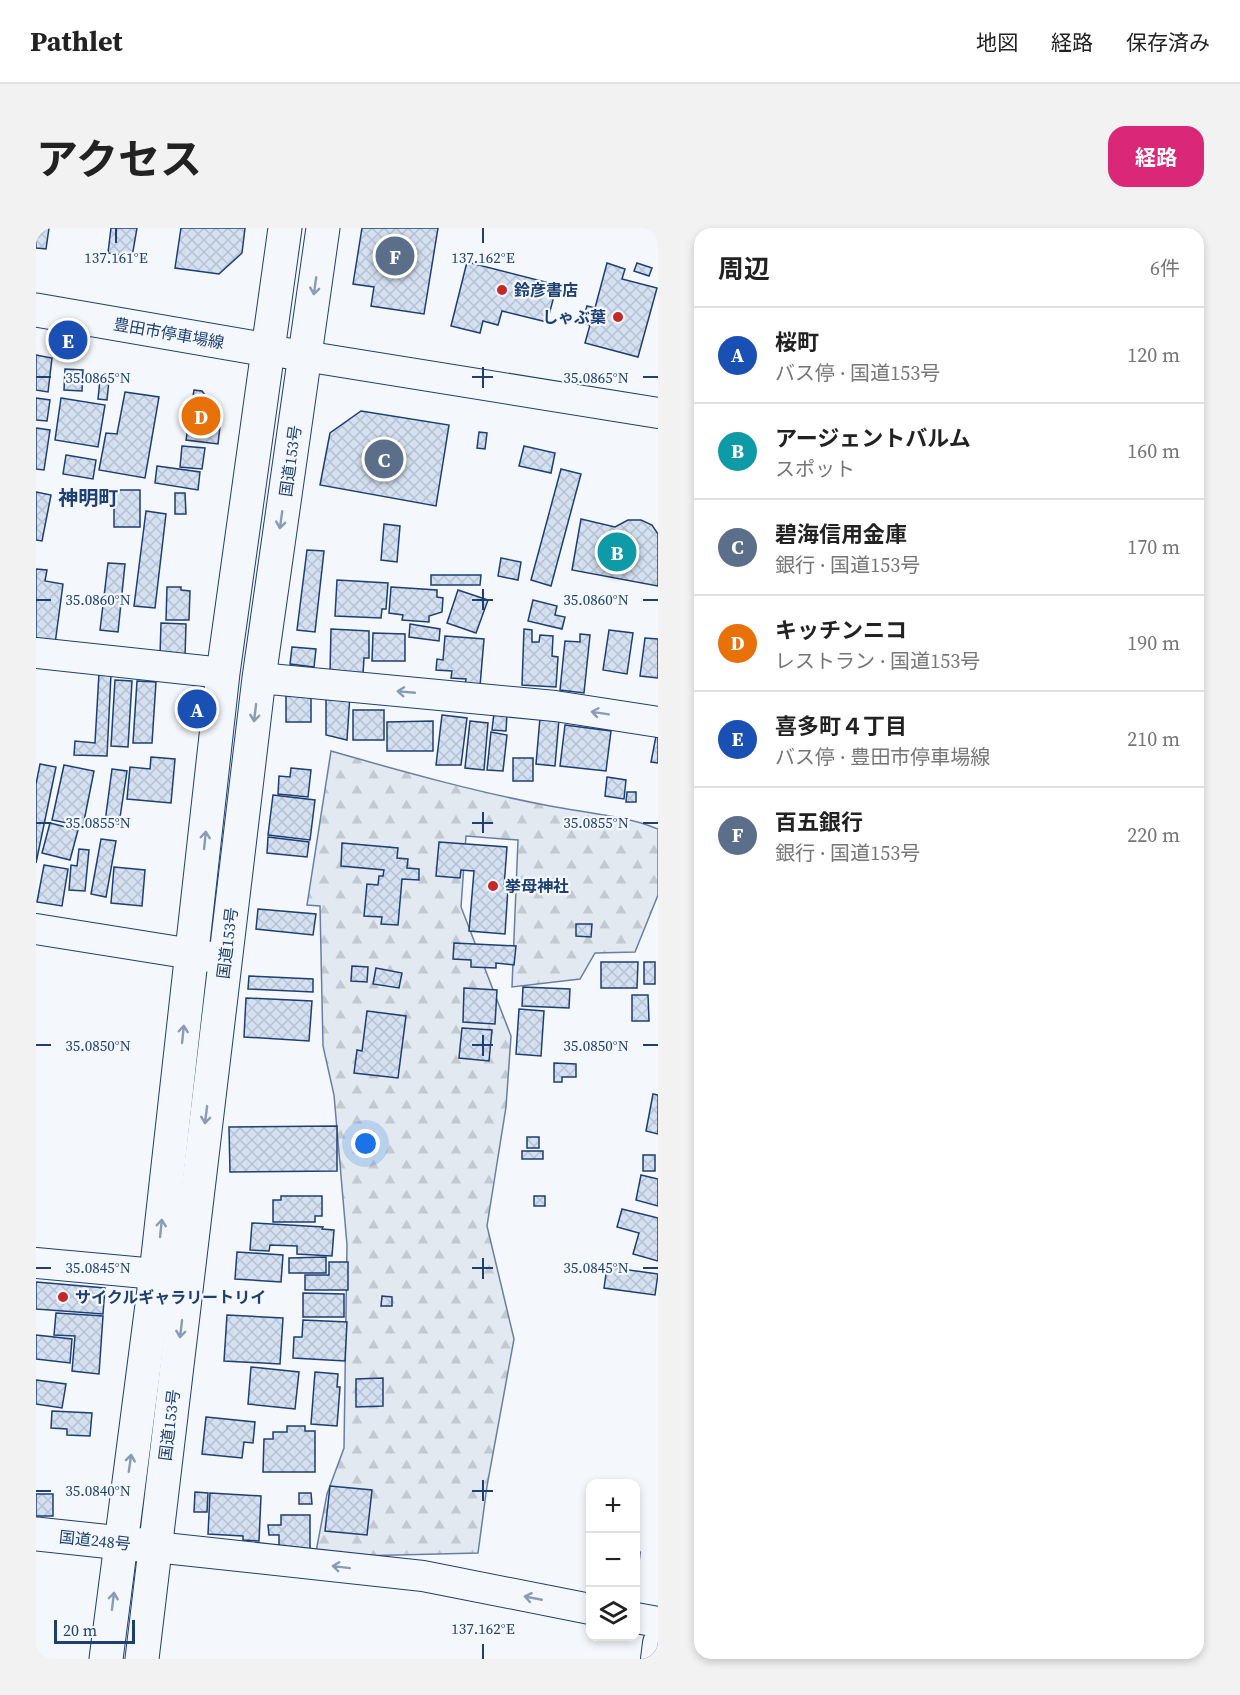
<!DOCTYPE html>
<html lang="ja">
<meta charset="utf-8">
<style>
:root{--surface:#fff;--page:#f2f2f2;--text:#222;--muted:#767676;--line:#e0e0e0;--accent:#db2777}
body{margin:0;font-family:"Source Serif 4","Noto Sans JP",serif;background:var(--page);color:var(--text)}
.controls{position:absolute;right:18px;bottom:18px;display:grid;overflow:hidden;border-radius:12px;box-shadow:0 3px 9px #0003}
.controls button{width:54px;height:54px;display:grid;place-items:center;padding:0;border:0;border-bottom:2px solid var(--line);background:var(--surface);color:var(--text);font:30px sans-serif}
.scale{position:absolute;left:18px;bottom:15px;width:81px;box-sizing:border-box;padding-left:6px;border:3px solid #1d3f73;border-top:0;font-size:16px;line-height:21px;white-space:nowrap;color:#1d3f73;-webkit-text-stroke:4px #f4f7fb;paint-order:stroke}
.you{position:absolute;left:330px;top:916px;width:21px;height:21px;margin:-15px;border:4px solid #fff;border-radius:50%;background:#1a73e8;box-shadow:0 0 0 9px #1a73e833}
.badge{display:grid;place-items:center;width:39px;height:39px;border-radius:50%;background:var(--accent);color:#fff;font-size:20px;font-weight:700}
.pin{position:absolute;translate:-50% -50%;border:3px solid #fff;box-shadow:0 2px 6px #0006}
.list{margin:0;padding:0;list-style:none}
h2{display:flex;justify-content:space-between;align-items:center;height:78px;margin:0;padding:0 24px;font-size:26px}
h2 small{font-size:20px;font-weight:400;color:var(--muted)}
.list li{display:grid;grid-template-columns:39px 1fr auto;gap:18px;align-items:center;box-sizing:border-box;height:96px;padding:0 24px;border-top:2px solid var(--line)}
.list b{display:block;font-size:22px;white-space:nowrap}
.list p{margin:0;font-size:20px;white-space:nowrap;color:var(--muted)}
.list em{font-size:20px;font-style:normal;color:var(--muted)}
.icon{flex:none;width:33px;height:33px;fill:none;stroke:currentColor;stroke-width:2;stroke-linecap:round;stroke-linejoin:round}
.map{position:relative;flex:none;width:622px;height:1431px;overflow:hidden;border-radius:18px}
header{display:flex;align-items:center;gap:36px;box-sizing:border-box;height:84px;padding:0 30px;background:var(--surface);border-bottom:2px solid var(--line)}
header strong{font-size:28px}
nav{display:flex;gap:33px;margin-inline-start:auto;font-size:21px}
.intro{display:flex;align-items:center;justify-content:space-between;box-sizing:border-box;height:144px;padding:0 36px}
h1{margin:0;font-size:42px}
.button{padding:15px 27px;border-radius:18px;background:var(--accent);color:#fff;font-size:21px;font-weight:700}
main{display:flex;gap:36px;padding:0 36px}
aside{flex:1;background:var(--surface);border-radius:18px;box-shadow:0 3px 9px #0003}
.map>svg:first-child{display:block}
</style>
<header>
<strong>Pathlet</strong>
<nav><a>地図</a><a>経路</a><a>保存済み</a></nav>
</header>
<div class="intro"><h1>アクセス</h1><a class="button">経路</a></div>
<main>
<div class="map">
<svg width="622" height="1431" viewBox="0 0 622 1431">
<defs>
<pattern id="forest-firs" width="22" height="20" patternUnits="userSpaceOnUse" patternTransform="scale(1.5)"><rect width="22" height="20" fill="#e3e9f0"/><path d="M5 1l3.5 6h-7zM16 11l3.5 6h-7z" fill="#c2c9d1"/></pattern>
<pattern id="building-cross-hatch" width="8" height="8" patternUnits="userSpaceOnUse" patternTransform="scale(1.5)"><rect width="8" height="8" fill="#d5e0f0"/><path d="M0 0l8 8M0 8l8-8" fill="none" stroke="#b6c1d1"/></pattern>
</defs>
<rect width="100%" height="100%" fill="#f4f7fb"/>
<path fill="url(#forest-firs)" stroke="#687fa3" stroke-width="1.5" d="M 295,523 C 368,544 440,564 514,578 C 551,585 587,587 622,601 L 622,667 L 599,724 L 559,725 L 544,751 L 476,759 L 482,612 L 430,608 L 425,679 L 475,808 L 470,879 L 451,998 L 478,1111 L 451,1258 L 442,1325 L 279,1329 L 291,1266 L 308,1220 L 311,1017 L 298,867 L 287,818 L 284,678 L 271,677 Z"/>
<g fill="url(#building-cross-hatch)" stroke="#1d3f73" stroke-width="1.5">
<polygon points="0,0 13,0 10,21 0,20"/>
<polygon points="75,0 101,0 96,29 72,25"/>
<polygon points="145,0 209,0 206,25 183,46 139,40"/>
<polygon points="326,0 402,0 388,86 335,78 338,59 317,56"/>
<polygon points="431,34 521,57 511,94 466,83 462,97 447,93 444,105 415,98"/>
<polygon points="571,35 589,41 586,51 621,60 602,129 549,115 554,97 546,95 551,78 559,80"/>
<polygon points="601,35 616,40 613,48 598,43"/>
<polygon points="0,127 16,130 12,164 0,162"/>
<polygon points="29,141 47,142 46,163 28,162"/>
<polygon points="64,151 73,152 71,172 62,171"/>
<polygon points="158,162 166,163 185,189 182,216 150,212"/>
<polygon points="89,164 123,169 109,250 63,242 70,205 81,206"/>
<polygon points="0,170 14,172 11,193 0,192"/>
<polygon points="25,170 69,177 62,219 19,212"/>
<polygon points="325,183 413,197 400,278 284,257 294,205"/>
<polygon points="0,200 14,202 8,242 0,241"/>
<polygon points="443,204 451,205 449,221 441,220"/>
<polygon points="146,218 169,220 166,241 144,239"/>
<polygon points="488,218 519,225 515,245 483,238"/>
<polygon points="30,227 60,232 57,251 27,246"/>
<polygon points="121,238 164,244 162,262 119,255"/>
<polygon points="525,241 545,246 515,358 495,352"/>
<polygon points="74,262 104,262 104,299 78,299 78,273 73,273"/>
<polygon points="0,264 15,267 6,313 0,312"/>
<polygon points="139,265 149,265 150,286 139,286"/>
<polygon points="110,283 130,286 119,380 98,378"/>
<polygon points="545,291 579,299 592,292 605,292 616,297 622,306 622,358 536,342"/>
<polygon points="348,296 364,298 361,334 345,332"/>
<polygon points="271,322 288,323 279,404 261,402"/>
<polygon points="465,330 485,334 482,352 462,348"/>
<polygon points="72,335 89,336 82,404 64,402"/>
<polygon points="0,341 11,342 9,353 27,356 19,416 0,414"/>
<polygon points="395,347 445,347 444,357 395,357"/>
<polygon points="301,352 352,355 350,381 346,381 345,390 299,388"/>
<polygon points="131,359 145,359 145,362 154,363 153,392 130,392"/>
<polygon points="355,359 401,362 401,369 407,370 406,384 393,388 393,394 366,392 367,387 353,385"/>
<polygon points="422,362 452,372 440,405 411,395"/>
<polygon points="497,372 521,378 519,387 529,389 526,401 492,393"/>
<polygon points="125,395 150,396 149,429 124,428"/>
<polygon points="374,396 404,401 403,413 373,409"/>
<polygon points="295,401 333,403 333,430 328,430 327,446 294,445"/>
<polygon points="488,401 496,402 496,414 503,414 504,407 517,408 516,428 522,429 520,459 486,457"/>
<polygon points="573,402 597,405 591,446 567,442"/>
<polygon points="337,405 369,406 369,433 336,433"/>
<polygon points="544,406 554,407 548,465 524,462 529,413 544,414"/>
<polygon points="409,408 448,411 444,458 429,457 430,451 415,450 416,443 400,442 401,431 407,432"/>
<polygon points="609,410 622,411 622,450 604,448"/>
<polygon points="256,419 280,421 278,439 254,436"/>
<polygon points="63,445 75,446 71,528 38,527 39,513 59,515"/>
<polygon points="79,452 96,453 92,519 75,518"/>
<polygon points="101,453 120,454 116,515 97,515"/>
<rect x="250" y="462" width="25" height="32"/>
<polygon points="290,464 314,466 311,512 290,507"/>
<rect x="317" y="482" width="31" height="30"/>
<polygon points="458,485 471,486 470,503 456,502"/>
<polygon points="406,487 431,490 425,537 400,537"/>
<polygon points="504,490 523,491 519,538 500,536"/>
<polygon points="397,493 397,523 351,523 351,494"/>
<polygon points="434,493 452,495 448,542 429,540"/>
<polygon points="529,497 575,503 570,543 524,538"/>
<polygon points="455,504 471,507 467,543 451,542"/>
<polygon points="620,508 622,508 622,535 615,534"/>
<polygon points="115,529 139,531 135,575 91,571 94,539 114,541"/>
<rect x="477" y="530" width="20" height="23"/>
<polygon points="4,536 20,539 0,635 0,556"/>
<polygon points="28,537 58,543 47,598 16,592"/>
<polygon points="255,540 275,542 272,569 242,566 243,548 254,549"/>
<polygon points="76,541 91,543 83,596 69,594"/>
<polygon points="571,549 590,552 588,571 569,568"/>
<polygon points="591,564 600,564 600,574 590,574"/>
<polygon points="237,567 279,572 274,612 232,607"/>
<polygon points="14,595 42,602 34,632 6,625"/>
<polygon points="232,609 273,614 271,629 231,625"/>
<polygon points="65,611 80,613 70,669 55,666"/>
<polygon points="403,614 471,619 468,659 472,660 469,706 433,703 438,643 425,642 424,650 400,648"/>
<polygon points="306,615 362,620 361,630 372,631 371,640 383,641 383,652 366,651 362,697 345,696 346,689 328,688 331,656 342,657 343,648 347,648 348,642 305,638"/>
<polygon points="43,621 53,622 49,663 33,662 35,637 41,638"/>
<polygon points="8,637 32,641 26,678 1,674"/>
<polygon points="78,639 109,642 106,678 75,675"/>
<polygon points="222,681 280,686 277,707 220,701"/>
<polygon points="540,696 556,696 555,709 540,708"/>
<polygon points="418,715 480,718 478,737 460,735 460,740 435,739 435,732 417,731"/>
<polygon points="565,734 602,734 601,760 565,760"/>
<rect x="608" y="734" width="11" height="22"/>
<polygon points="316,738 332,739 331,754 315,753"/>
<polygon points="340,740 366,745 363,760 337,756"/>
<polygon points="213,748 277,751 277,764 212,761"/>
<polygon points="487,759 534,761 533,780 486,778"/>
<polygon points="428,760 461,762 459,796 427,794"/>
<polygon points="596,767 612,767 613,793 596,793"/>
<polygon points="210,770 276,773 273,813 208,809"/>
<polygon points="483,781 508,783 505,828 480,826"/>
<polygon points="331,783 370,788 362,850 318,845 321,822 326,823"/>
<polygon points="426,800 456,802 453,833 423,830"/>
<polygon points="518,835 540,836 540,849 526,849 526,854 518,854"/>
<polygon points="617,866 622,867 622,906 610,903"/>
<polygon points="301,898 301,943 194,944 193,899"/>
<rect x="491" y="909" width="12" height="11"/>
<rect x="486" y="923" width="21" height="8"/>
<rect x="607" y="927" width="12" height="16"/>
<polygon points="605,947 622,951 622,978 600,972"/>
<polygon points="245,968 286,968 286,988 279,988 279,994 237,994 237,972 245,972"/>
<rect x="498" y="968" width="11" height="10"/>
<polygon points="586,981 622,990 622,1033 597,1026 603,1005 581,999"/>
<polygon points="216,995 287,999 286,1001 298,1002 296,1028 261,1026 261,1018 234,1017 233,1023 214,1022"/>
<polygon points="201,1024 247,1027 245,1054 199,1051"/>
<polygon points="290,1029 290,1045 253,1045 253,1030"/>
<polygon points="293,1034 312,1034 312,1062 269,1062 269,1047 293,1047"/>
<polygon points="571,1039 622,1046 619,1067 568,1060"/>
<polygon points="0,1054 69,1060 67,1086 0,1081"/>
<polygon points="267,1065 308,1066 308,1089 267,1089"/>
<polygon points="346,1068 356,1069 356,1078 345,1078"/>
<polygon points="20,1085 67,1088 63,1146 36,1143 39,1108 18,1107"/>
<polygon points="191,1087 247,1090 244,1136 188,1133"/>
<polygon points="267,1092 311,1094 309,1133 257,1130 258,1109 266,1109"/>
<polygon points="0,1107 36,1111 34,1135 0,1131"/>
<polygon points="215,1139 263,1144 259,1181 212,1176"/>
<polygon points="279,1144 302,1146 301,1159 304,1159 301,1198 275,1196"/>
<polygon points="347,1150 347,1178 320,1179 320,1151"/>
<polygon points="0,1152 30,1156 26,1180 0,1176"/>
<polygon points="16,1183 56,1185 54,1208 31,1207 31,1201 15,1200"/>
<polygon points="170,1189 219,1194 217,1215 208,1214 206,1230 166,1226"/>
<polygon points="251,1198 269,1198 269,1203 279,1203 279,1244 227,1244 228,1211 237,1211 237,1204 251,1204"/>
<polygon points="294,1258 336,1262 331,1307 289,1303"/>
<polygon points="159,1264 172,1265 171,1284 158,1284"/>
<polygon points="174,1265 225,1268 223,1313 207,1312 207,1308 172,1306"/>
<polygon points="263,1265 275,1265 276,1276 263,1276"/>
<rect x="0" y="1266" width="17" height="22"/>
<polygon points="245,1287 274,1287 274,1322 243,1322 243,1307 233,1307 232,1297 245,1297"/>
<polygon points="600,1323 604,1324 601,1356 600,1355"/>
</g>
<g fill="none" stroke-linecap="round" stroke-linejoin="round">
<defs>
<g id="minor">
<polyline points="231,122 622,185"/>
<polyline points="0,425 187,445"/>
<polyline points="223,450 519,478 622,494"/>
<polyline points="0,701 181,730"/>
<polyline points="0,1035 120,1046"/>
<polyline points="119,1319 387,1348 554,1381"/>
<polyline points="600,1390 622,1394"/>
<polyline points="620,1431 622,1415"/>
</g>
<polyline id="major" points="0,82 231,122"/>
<g id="highway">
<polyline points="0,1306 105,1317"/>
<polyline points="70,1431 120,1046 187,445 249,0"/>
<polyline points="106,1431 223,450 287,0"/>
</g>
</defs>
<use href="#minor" stroke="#1d3f73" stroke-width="32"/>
<use href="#major" stroke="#1d3f73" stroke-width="35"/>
<use href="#highway" stroke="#1d3f73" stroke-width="35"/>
<use href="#minor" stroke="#f4f7fb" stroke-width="30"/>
<use href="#major" stroke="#f4f7fb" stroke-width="33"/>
<use href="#highway" stroke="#f4f7fb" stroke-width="33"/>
</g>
<defs><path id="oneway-shaft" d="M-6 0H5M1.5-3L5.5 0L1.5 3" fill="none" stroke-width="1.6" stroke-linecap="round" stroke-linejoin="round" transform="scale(1.5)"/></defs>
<g stroke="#889bb7">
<use href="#oneway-shaft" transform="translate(279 58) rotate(98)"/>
<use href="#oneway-shaft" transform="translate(245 292) rotate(98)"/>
<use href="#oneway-shaft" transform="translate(370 464) rotate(-175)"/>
<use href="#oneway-shaft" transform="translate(219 485) rotate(97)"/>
<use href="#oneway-shaft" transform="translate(564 485) rotate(-171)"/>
<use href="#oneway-shaft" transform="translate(169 612) rotate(-84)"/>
<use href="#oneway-shaft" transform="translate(147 806) rotate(-84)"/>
<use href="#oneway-shaft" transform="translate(170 887) rotate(97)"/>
<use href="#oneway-shaft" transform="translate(125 1000) rotate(-84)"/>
<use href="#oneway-shaft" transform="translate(145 1101) rotate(97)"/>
<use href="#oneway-shaft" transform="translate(94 1235) rotate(-82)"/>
<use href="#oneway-shaft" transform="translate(305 1339) rotate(-173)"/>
<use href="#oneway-shaft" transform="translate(497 1370) rotate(-169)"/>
<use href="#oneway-shaft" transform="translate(77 1373) rotate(-83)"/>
</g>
<path fill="none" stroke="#1d3f73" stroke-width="2" d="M 80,0 L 80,15M 447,0 L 447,15M 447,139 L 447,160M 0,149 L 15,149M 436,149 L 457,149M 607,149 L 622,149M 447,361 L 447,382M 0,372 L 15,372M 436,372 L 457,372M 607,372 L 622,372M 447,584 L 447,605M 0,595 L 15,595M 436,595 L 457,595M 607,595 L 622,595M 447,807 L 447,828M 0,817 L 15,817M 436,817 L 457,817M 607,817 L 622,817M 447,1030 L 447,1051M 0,1040 L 15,1040M 436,1040 L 457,1040M 607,1040 L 622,1040M 447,1252 L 447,1273M 0,1263 L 15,1263M 436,1263 L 457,1263M 447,1416 L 447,1431"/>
<g fill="#c62828" stroke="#f4f7fb" stroke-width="2">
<circle cx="466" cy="62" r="6"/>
<circle cx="582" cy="89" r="6"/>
<circle cx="457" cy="658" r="6"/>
<circle cx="27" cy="1069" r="6"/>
</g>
<g text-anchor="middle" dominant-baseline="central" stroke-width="4.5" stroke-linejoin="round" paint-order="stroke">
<g font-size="16" font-weight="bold" fill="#1d3f73" stroke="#f4f7fb" text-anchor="start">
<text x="478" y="62">鈴彦書店</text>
<text x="570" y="89" text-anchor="end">しゃぶ葉</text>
<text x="469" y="658">挙母神社</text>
<text x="39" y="1069">サイクルギャラリートリイ</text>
</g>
<g font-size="16" fill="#1d3f73" stroke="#f4f7fb">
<text transform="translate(133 105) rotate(10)">豊田市停車場線</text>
<text transform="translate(254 233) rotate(-82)">国道153号</text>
<text transform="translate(191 715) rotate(-83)">国道153号</text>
<text transform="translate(133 1197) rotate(-83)">国道153号</text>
<text transform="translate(59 1312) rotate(6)">国道248号</text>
</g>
<g font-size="20" font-weight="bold" fill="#1d3f73" stroke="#f4f7fb">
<text x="52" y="270">神明町</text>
</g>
</g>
<g font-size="15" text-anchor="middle" fill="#1d3f73" stroke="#f4f7fb" stroke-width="4.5" stroke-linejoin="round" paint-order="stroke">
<text x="80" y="35">137.161°E</text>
<text x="447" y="35">137.162°E</text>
<text x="62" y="155">35.0865°N</text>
<text x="560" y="155">35.0865°N</text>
<text x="62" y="377">35.0860°N</text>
<text x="560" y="377">35.0860°N</text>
<text x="62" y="600">35.0855°N</text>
<text x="560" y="600">35.0855°N</text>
<text x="62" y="823">35.0850°N</text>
<text x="560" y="823">35.0850°N</text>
<text x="62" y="1045">35.0845°N</text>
<text x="560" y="1045">35.0845°N</text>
<text x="62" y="1268">35.0840°N</text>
<text x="447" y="1406">137.162°E</text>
</g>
</svg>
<div class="controls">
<button>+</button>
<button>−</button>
<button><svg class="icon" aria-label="layers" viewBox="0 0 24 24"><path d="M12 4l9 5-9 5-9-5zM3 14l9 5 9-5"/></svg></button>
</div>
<div class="scale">20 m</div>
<div class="you"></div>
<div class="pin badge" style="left:161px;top:481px;background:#1a4fb4">A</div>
<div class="pin badge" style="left:581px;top:324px;background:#0f9aa8">B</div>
<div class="pin badge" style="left:348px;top:231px;background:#5c6f8a">C</div>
<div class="pin badge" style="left:165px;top:188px;background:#e8710a">D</div>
<div class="pin badge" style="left:32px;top:112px;background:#1a4fb4">E</div>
<div class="pin badge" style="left:359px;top:28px;background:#5c6f8a">F</div>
</div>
<aside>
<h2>周辺<small>6件</small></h2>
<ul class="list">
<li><span class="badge" style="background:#1a4fb4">A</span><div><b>桜町</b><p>バス停 · 国道153号</p></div><em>120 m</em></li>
<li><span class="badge" style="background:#0f9aa8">B</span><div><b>アージェントバルム</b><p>スポット</p></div><em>160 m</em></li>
<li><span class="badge" style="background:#5c6f8a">C</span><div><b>碧海信用金庫</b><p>銀行 · 国道153号</p></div><em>170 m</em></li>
<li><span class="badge" style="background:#e8710a">D</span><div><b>キッチンニコ</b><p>レストラン · 国道153号</p></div><em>190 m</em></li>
<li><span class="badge" style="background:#1a4fb4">E</span><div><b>喜多町４丁目</b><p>バス停 · 豊田市停車場線</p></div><em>210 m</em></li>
<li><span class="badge" style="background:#5c6f8a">F</span><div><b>百五銀行</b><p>銀行 · 国道153号</p></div><em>220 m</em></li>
</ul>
</aside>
</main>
